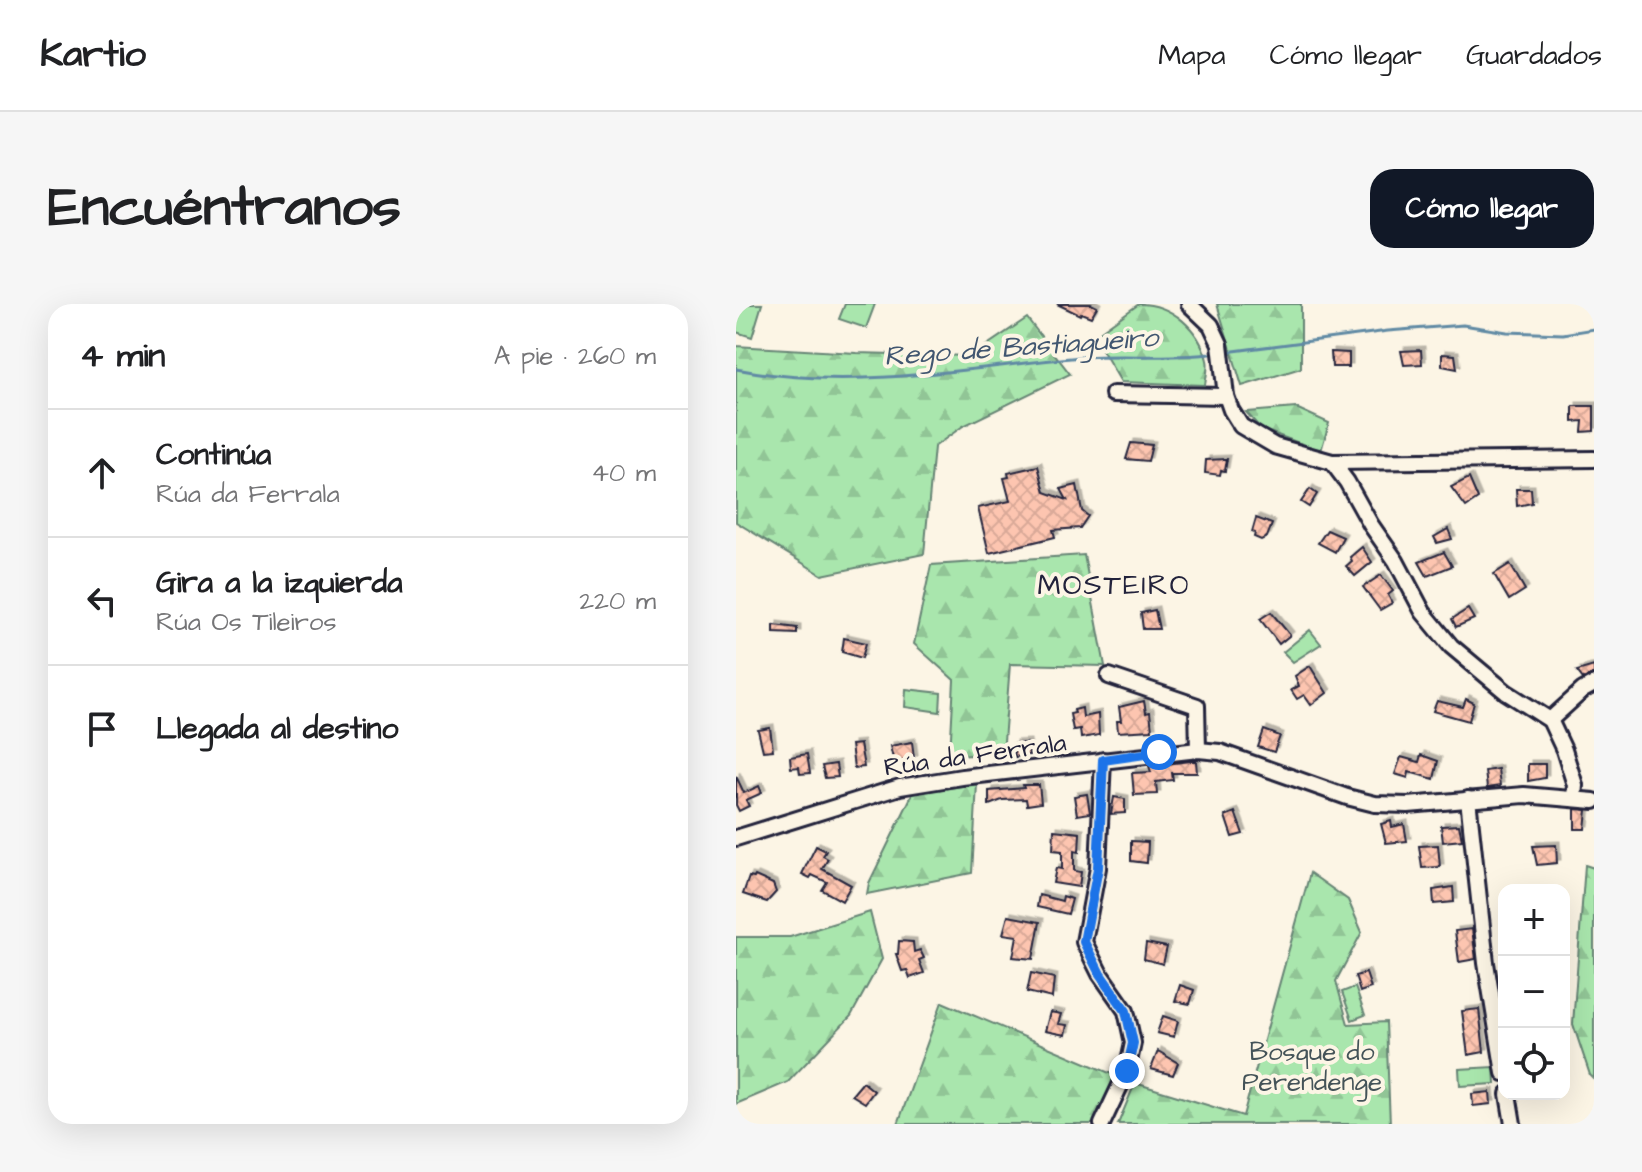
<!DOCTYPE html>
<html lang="es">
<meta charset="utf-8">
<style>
:root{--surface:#fff;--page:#f6f6f6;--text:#202124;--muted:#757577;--line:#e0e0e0;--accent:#111827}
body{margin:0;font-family:"Architects Daughter",sans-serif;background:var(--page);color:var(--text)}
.controls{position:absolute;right:24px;bottom:24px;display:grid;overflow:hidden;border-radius:16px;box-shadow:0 8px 32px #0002}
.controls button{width:72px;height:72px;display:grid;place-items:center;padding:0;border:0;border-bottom:2px solid var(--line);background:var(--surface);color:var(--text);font:40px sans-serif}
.stop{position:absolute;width:24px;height:24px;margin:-18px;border:6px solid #1a73e8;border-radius:50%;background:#fff}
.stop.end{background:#1a73e8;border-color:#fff;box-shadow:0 2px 8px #0008}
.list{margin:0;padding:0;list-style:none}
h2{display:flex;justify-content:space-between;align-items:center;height:104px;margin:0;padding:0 32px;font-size:34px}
h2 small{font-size:26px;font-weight:400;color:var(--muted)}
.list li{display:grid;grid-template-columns:52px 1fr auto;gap:24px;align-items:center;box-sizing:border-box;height:128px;padding:0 32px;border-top:2px solid var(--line)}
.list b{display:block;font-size:30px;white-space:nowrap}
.list p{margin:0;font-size:26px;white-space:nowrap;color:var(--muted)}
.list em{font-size:26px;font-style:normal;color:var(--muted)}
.icon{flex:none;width:44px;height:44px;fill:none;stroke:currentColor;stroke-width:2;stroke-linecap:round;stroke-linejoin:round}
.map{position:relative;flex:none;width:858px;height:820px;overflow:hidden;border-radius:24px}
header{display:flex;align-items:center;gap:48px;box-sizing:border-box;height:112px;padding:0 40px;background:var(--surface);border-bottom:2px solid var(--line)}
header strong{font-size:38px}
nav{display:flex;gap:44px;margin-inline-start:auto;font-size:28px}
.intro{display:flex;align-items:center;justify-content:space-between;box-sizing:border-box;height:192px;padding:0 48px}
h1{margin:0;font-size:56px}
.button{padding:20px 36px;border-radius:24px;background:var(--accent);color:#fff;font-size:28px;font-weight:700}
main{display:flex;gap:48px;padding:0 48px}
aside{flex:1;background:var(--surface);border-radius:24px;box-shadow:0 8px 32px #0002}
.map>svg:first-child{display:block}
</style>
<header>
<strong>Kartio</strong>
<nav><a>Mapa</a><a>Cómo llegar</a><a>Guardados</a></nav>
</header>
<div class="intro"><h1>Encuéntranos</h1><a class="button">Cómo llegar</a></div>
<main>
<aside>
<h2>4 min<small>A pie · 260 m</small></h2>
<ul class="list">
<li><svg class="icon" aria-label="ahead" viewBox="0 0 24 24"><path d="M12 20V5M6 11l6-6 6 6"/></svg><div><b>Continúa</b><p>Rúa da Ferrala</p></div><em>40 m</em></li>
<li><svg class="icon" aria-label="left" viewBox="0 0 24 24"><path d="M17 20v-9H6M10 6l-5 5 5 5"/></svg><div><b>Gira a la izquierda</b><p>Rúa Os Tileiros</p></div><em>220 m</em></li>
<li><svg class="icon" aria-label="arrive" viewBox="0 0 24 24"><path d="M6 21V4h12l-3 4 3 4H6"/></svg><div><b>Llegada al destino</b></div></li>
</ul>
</aside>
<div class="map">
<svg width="858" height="820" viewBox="0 0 858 820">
<defs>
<pattern id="forest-firs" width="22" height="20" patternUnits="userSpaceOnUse" patternTransform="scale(2)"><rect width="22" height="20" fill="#a9e6ad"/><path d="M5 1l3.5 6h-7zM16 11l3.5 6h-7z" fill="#91c596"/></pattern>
<pattern id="building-cross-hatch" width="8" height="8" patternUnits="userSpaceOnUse" patternTransform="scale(2)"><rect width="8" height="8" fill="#fdc5b0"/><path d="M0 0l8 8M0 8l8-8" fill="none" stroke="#d9a998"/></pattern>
<filter id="shadow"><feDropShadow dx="3.5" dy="-3.5" stdDeviation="0" flood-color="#0004"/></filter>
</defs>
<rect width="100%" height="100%" fill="#fcf5e5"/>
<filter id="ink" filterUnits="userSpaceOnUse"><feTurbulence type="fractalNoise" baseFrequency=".0125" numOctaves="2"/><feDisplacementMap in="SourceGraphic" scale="16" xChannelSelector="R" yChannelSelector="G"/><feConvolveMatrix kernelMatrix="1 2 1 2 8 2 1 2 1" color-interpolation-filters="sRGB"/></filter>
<g filter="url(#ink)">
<g fill="#a9e6ad" stroke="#668474" stroke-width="2">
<polygon points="0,0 26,0 16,33 0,28"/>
<polygon points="109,0 139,0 130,24 103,15"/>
<polygon points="574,326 585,340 557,358 547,348"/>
<polygon points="170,385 205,389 204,408 169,403"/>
<polygon points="619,683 629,711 616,716 606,688"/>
<polygon points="758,763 759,780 724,782 723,765"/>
</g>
<g fill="url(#forest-firs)" stroke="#668474" stroke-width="2">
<path d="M 403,0 C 436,0 463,25 471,56 C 473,63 470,73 469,81 L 385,78 L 358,32 Z"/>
<polygon points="481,0 565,0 565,64 506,82"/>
<polygon points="291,14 334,70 227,122 198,143 188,250 86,271 0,218 0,42 120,49 235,52"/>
<polygon points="560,104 593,119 585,147 525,125 510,108"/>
<polygon points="348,251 369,362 274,360 267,450 214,452 218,376 178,340 195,261"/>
<polygon points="241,480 236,569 131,590 133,579 177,489"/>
<polygon points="849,561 858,564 858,775 854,771 837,720"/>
<polygon points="574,569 612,596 626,628 600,677 612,720 650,718 654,820 382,820 399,779 507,812"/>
<polygon points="134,608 146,655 115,712 52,778 0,800 0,633 54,633"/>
<polygon points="206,698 383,773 359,820 162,820"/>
</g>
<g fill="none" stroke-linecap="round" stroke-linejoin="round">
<g stroke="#608aa4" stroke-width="3">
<polyline points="490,48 652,27 727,21 771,28 827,30 858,25"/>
<path d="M 0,65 C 112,87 224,65 335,54 C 384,49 433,56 482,49"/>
</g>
</g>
<g fill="url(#building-cross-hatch)" stroke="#22223b" stroke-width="2" filter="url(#shadow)">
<polygon points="321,0 355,0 361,3 355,13 345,9 344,11"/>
<polygon points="685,46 686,60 668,61 665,47"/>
<polygon points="595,48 613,49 613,63 596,63"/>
<polygon points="706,50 719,51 721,65 706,62"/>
<polygon points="837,102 858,102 858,127 846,128 847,117 837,118"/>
<polygon points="395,139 416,141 412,157 390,155"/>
<polygon points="491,155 489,167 485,166 484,171 469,169 470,156"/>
<polygon points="302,162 309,188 331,196 325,185 341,181 346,207 352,212 344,224 317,226 319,233 253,249 242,204 274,197 268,174 273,173 272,169"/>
<polygon points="733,174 742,195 730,203 715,183"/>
<polygon points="574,185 581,190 573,203 565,198"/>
<polygon points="780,185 795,185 796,199 781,202"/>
<polygon points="520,214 536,220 531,233 525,236 518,233 519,229 516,228"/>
<polygon points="712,225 716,235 701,239 698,233"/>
<polygon points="591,226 607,233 599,248 582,239"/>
<polygon points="626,243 636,258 619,272 610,262 616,257 614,253"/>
<polygon points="708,248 716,262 691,272 683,258"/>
<polygon points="774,260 789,286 773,296 758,270"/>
<polygon points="645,271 657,287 652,291 656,299 644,306 627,283"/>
<polygon points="732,305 738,315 720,323 716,315"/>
<polygon points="419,306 423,325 407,325 405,309"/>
<polygon points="535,308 554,331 543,340 524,315"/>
<polygon points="38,321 61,324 61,330 38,329"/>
<polygon points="108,334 130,339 126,354 106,348"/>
<polygon points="574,362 591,389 575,401 568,391 561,395 555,386 563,382 559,372"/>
<polygon points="858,362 858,370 847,375 841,367"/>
<polygon points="730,395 738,399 733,417 697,407 701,397 727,403"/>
<polygon points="408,397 410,409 414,408 416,426 382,428 381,417 385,417 383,403"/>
<polygon points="346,404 347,413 362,410 363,431 345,434 344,425 337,426 334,410 339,409 338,406"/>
<polygon points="34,424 37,446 27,447 22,426"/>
<polygon points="528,426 544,432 538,448 522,443"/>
<polygon points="176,438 178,454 158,459 154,442"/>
<polygon points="291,439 293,451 279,453 277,440"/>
<polygon points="124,440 128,463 118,464 115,441"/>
<polygon points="71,450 74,469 64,470 63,463 55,464 54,453"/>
<polygon points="685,451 702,457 698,475 673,468 672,474 659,470 665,453 683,458"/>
<polygon points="455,457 460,457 461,469 436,469 437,476 420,478 421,490 398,491 396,469 415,468 413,462"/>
<polygon points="100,460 102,473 89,474 86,462"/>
<polygon points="792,460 809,460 809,474 792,477"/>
<polygon points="762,465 764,482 751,484 749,467"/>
<polygon points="0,472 8,489 23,482 26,489 10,496 13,502 3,507 0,501"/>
<polygon points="287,481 303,481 305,499 291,501 290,495 266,496 253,501 253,487 288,484"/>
<polygon points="351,490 354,509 341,511 338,492"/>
<polygon points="378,493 389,495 389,509 375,510"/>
<polygon points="839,505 851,506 849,525 839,525"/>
<polygon points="499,508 507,530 496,533 489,512"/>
<polygon points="655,517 656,523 668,520 671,537 650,539 645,520"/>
<polygon points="723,521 726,536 707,538 705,522"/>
<polygon points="318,526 344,529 343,548 338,547 338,567 345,568 343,583 317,579 320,564 326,565 326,547 317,546"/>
<polygon points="395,537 412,538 411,559 395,557"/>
<polygon points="702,541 704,563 686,564 683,542"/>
<polygon points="820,541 821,559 801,561 797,542"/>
<polygon points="80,542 90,547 87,552 92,555 86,565 115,581 106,597 86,586 91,578 76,571 74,574 66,570"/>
<polygon points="19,572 37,580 40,588 31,598 7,590 13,573 18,574"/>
<polygon points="717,583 718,598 698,600 697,586"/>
<polygon points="303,591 326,597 327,592 336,595 332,610 301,603"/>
<polygon points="272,612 304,618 297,655 277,653 281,632 267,630"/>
<polygon points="736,625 740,655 723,658 719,627"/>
<polygon points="163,637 177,638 178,648 184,646 188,654 183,656 188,669 174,674 171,666 166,667 160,650 162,650"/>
<polygon points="410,639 431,643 427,660 408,655"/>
<polygon points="295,669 318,674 316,694 291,688"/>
<polygon points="630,669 635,684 624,688 619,672"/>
<polygon points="444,681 458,686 454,700 439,697"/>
<polygon points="743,705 748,748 732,751 726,707"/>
<polygon points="314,708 325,710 322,720 331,721 329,731 309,727"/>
<polygon points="427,712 442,717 438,733 421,729"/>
<polygon points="422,747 442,759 437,771 415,765"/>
<polygon points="127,778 138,787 129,799 116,791"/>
<polygon points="754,788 755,800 737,802 736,790"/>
</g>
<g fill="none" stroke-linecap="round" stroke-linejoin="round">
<defs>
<g id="minor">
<polyline points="453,0 475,21 484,40 490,92 495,106 505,122 539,142 596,158 858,155"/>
<polyline points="377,90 490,92"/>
<polyline points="596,158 611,178 635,221 660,257 687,308 715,342 770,388 814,416 828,446 839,481 838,494"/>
<polyline points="373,372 461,402 462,446"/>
<polyline points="814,416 847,386 858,380"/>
<polyline points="732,495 750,659 768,769"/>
<polyline points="0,534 164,483 226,473 462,446 484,448 611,493 639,500 672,501 788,491 858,497"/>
<polyline points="772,790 777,820"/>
<polyline points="366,820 391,767 397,739 390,707 364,670 348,638 362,564 367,456"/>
</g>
</defs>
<use href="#minor" stroke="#22223b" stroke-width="20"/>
<use href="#minor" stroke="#fcf5e5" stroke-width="14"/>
</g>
</g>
<g fill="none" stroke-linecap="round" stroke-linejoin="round" filter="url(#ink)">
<polyline stroke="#1a73e8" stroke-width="10" points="391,767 397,739 390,707 364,670 348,638 362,564 367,456 423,448"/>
</g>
<g text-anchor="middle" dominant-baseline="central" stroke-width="8" stroke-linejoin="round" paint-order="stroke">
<g font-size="26" fill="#22223b" stroke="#fcf5e5">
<text transform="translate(239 451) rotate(-8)">Rúa da Ferrala</text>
</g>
<g font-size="26" fill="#445358" stroke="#fcf5e5">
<text x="576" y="748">Bosque do<tspan x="576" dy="30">Perendenge</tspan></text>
</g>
<g font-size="28" font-style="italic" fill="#415670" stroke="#fcf5e5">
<text transform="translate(285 43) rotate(-4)">Rego de Bastiagueiro</text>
</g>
<g font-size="28" letter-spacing="2" fill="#22223b" stroke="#fcf5e5">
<text x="378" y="281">MOSTEIRO</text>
</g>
</g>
</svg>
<div class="controls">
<button>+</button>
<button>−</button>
<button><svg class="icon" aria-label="locate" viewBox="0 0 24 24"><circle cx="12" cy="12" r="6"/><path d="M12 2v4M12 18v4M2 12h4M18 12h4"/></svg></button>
</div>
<div class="stop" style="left:423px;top:448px"></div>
<div class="stop end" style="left:391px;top:767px"></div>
</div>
</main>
